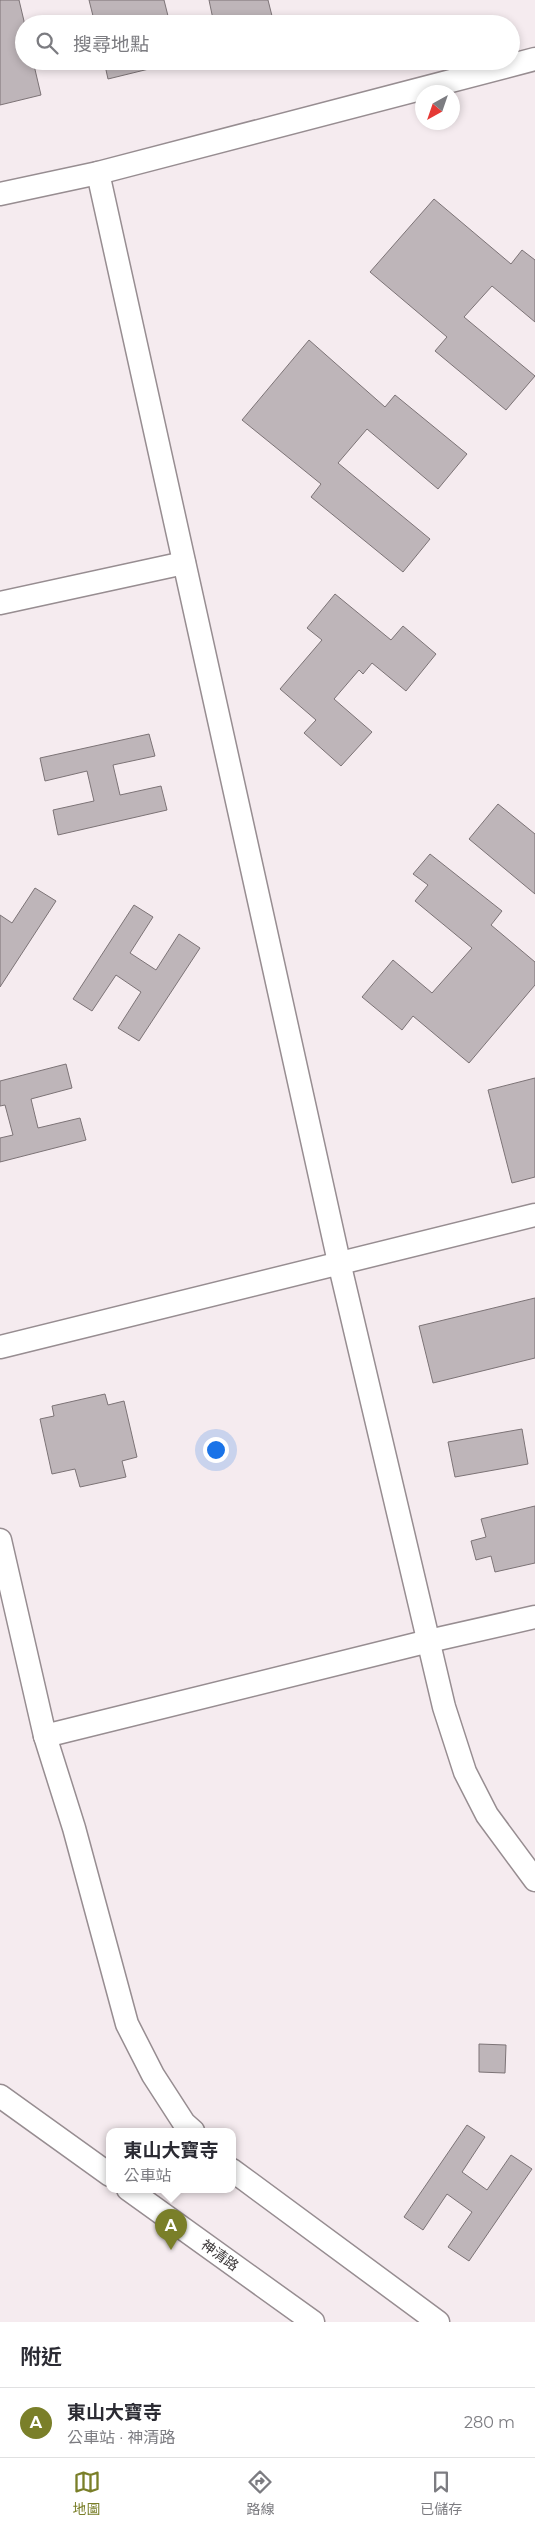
<!DOCTYPE html>
<html lang="zh-TW">
<meta charset="utf-8">
<style>
:root{--surface:#fff;--page:#f7f7f7;--text:#2b2b33;--muted:#7c7c81;--line:#e1e1e2;--accent:#7a7f29}
body{margin:0;font-family:Montserrat,"Noto Sans TC",sans-serif;background:var(--page);color:var(--text)}
.compass{position:absolute;left:415px;top:85px;width:45px;height:45px;border-radius:50%;background:var(--surface);box-shadow:0 2px 8px #0003;rotate:220deg}
.you{position:absolute;left:215px;top:1449px;width:18px;height:18px;margin:-12px;border:4px solid #fff;border-radius:50%;background:#1a73e8;box-shadow:0 0 0 8px #1a73e833}
.badge{display:grid;place-items:center;width:32px;height:32px;border-radius:50%;background:var(--accent);color:#fff;font-size:16px;font-weight:700}
.pin{position:absolute;translate:-50% -41px;filter:drop-shadow(0 1px 2px #0008)}
.pin::after{content:'';position:absolute;top:26px;width:18px;height:15px;background:inherit;clip-path:polygon(0 0,100% 0,50% 100%)}
.popup{position:absolute;left:106px;top:2128px;width:130px;height:65px;box-sizing:border-box;display:grid;place-content:center;border-radius:10px;background:var(--surface);filter:drop-shadow(0 1px 4px #0005);font-size:16px;white-space:nowrap;color:var(--muted)}
.popup b{font-size:19px;color:var(--text)}
.popup::after{content:'';position:absolute;left:50%;top:100%;margin-left:-10px;border:10px solid transparent;border-top-color:var(--surface)}
.list{margin:0;padding:0;list-style:none}
h2{display:flex;justify-content:space-between;align-items:center;height:65px;margin:0;padding:0 20px;font-size:21px}
h2 small{font-size:16px;font-weight:400;color:var(--muted)}
.list li{display:grid;grid-template-columns:32px 1fr auto;gap:15px;align-items:center;box-sizing:border-box;height:70px;padding:0 20px;border-top:1px solid var(--line)}
.list b{display:block;font-size:19px;white-space:nowrap}
.list p{margin:0;font-size:16px;white-space:nowrap;color:var(--muted)}
.list em{font-size:16px;font-style:normal;color:var(--muted)}
.icon{flex:none;width:28px;height:28px;fill:none;stroke:currentColor;stroke-width:2;stroke-linecap:round;stroke-linejoin:round}
.map{position:relative;flex:none;width:535px;height:2322px;overflow:hidden}
.search{position:absolute;background:var(--surface);box-shadow:0 2px 8px #0003;left:15px;right:15px;top:15px;height:55px;display:flex;align-items:center;gap:12px;box-sizing:border-box;padding:0 18px;border-radius:28px;color:var(--muted);font-size:19px}
.sheet{height:135px;background:var(--surface)}
nav{display:flex;justify-content:space-around;align-items:center;box-sizing:border-box;height:70px;border-top:1px solid var(--line);background:var(--surface);font-size:14px;color:var(--muted)}
nav a{display:grid;justify-items:center;gap:2px}
nav .on{color:var(--accent)}
.map>svg:first-child{display:block}
</style>
<div class="map">
<svg width="535" height="2322" viewBox="0 0 535 2322">
<rect width="100%" height="100%" fill="#f5ebef"/>
<g fill="#beb5b9" stroke="#7c7376">
<polygon points="0,0 19,0 24,21 24,61 33,61 41,95 0,105"/>
<polygon points="89,0 164,0 170,24 95,24"/>
<polygon points="209,0 268,0 274,24 214,24"/>
<polygon points="104,61 156,61 157,67 108,79"/>
<polygon points="434,199 511,264 522,250 535,260 535,322 492,286 464,317 535,376 506,410 435,351 447,337 370,272"/>
<polygon points="309,340 385,407 395,395 467,454 438,489 367,429 338,463 430,539 403,572 311,497 321,484 242,420"/>
<polygon points="335,594 391,640 403,626 436,654 406,691 372,663 363,674 359,670 334,699 372,732 341,766 304,733 316,720 280,689 322,640 307,628"/>
<polygon points="149,734 155,756 113,765 120,795 161,786 167,810 58,835 53,810 94,801 87,771 45,781 40,758"/>
<polygon points="498,804 535,834 535,894 469,839"/>
<polygon points="430,854 502,911 491,925 535,962 535,985 469,1063 413,1016 402,1030 362,997 393,960 432,993 472,948 415,901 428,885 413,874"/>
<polygon points="35,888 56,901 0,987 0,915 12,923"/>
<polygon points="134,905 153,917 130,953 156,970 179,934 200,948 139,1041 118,1028 141,992 116,975 92,1011 73,999"/>
<polygon points="66,1064 72,1088 31,1099 38,1128 80,1118 86,1140 0,1162 0,1138 13,1135 5,1105 0,1106 0,1081"/>
<polygon points="535,1078 535,1177 512,1183 488,1090"/>
<polygon points="535,1298 535,1358 433,1383 419,1326"/>
<polygon points="105,1394 108,1405 124,1401 137,1457 122,1461 126,1477 80,1487 75,1469 52,1474 40,1419 54,1416 52,1406"/>
<polygon points="522,1429 528,1464 455,1477 448,1442"/>
<polygon points="535,1506 535,1563 495,1572 491,1556 476,1560 471,1541 486,1537 481,1519"/>
<polygon points="479,2044 506,2045 505,2073 479,2072"/>
<polygon points="467,2125 485,2137 462,2172 487,2190 511,2155 532,2169 469,2261 448,2247 472,2212 447,2194 423,2230 404,2217"/>
</g>
<g fill="none" stroke-linecap="round" stroke-linejoin="round">
<defs>
<g id="minor">
<polyline points="98,173 339,1262 444,1707 465,1772 487,1815 535,1880"/>
<polyline points="0,194 98,173 535,59"/>
<polyline points="0,603 184,563"/>
<polyline points="0,1347 535,1215"/>
<polyline points="0,1540 45,1736 74,1828 127,2024 153,2075 184,2123 193,2131"/>
<polyline points="45,1736 429,1641 535,1617"/>
<polyline points="0,2096 110,2175"/>
<polyline points="232,2170 438,2322"/>
<polyline points="128,2189 313,2322"/>
</g>
</defs>
<use href="#minor" stroke="#978d91" stroke-width="25"/>
<use href="#minor" stroke="#fff" stroke-width="22"/>
</g>
<g text-anchor="middle" dominant-baseline="central" stroke-width="4.5" stroke-linejoin="round" paint-order="stroke">
<g font-size="14" fill="#3e3a3b" stroke="#fff">
<text transform="translate(220 2255) rotate(36)">神清路</text>
</g>
</g>
</svg>
<svg class="compass" viewBox="-18 -18 36 36"><path d="M0-13l5 13h-10z" fill="#e53935"/><path d="M0 13l5-13h-10z" fill="#7c7c81"/></svg>
<div class="you"></div>
<div class="pin badge" style="left:171px;top:2250px">A</div>
<div class="popup"><b>東山大寶寺</b>公車站</div>
<div class="search"><svg class="icon" aria-label="search" viewBox="0 0 24 24"><circle cx="10" cy="10" r="6"/><path d="M15 15l6 6"/></svg>搜尋地點</div>
</div>
<section class="sheet">
<h2>附近<small></small></h2>
<ul class="list">
<li><span class="badge">A</span><div><b>東山大寶寺</b><p>公車站 · 神清路</p></div><em>280 m</em></li>
</ul>
</section>
<nav>
<a class="on"><svg class="icon" aria-label="map" viewBox="0 0 24 24"><path d="M3 6l6-2 6 2 6-2v14l-6 2-6-2-6 2zM9 4v14M15 6v14"/></svg>地圖</a>
<a><svg class="icon" aria-label="directions" viewBox="0 0 24 24"><path d="M12 3l9 9-9 9-9-9zM9 14v-3h6M13 9l2 2-2 2"/></svg>路線</a>
<a><svg class="icon" aria-label="saved" viewBox="0 0 24 24"><path d="M7 4h10v16l-5-4-5 4z"/></svg>已儲存</a>
</nav>
